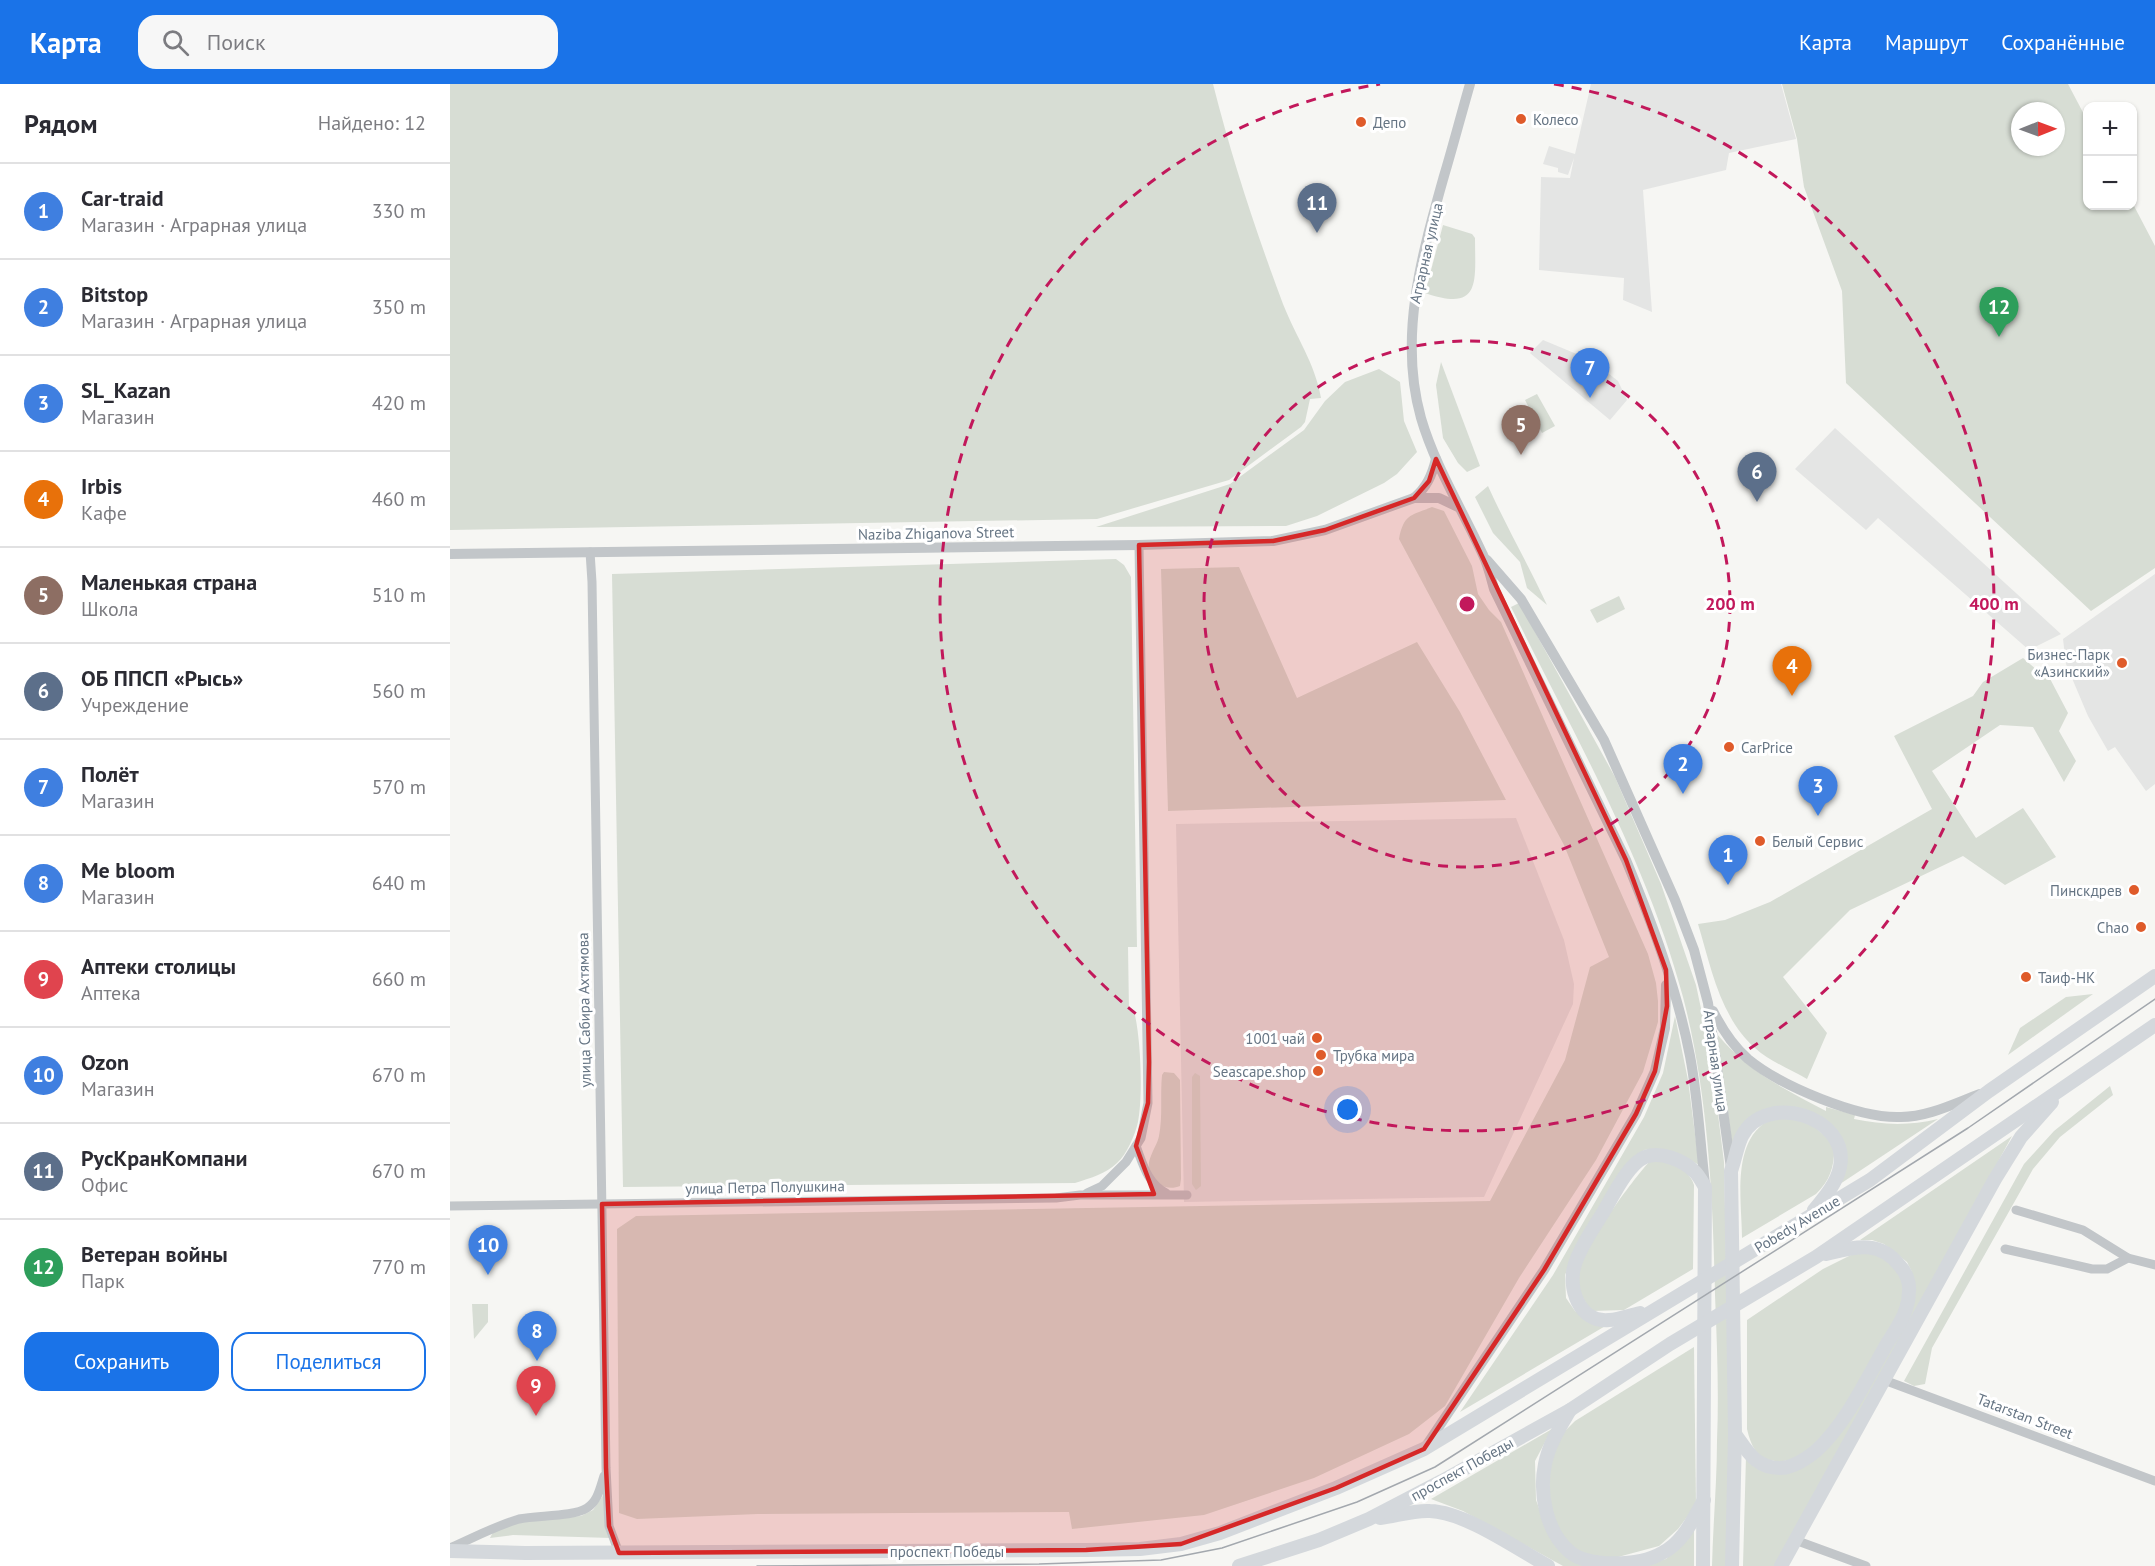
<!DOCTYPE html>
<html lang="ru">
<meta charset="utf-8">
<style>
:root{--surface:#fff;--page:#f7f7f7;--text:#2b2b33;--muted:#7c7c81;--line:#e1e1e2;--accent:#1a73e8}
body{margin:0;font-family:"PT Sans",sans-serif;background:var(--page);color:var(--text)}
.controls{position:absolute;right:18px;top:18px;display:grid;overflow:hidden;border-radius:12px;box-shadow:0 2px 4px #0004}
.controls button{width:54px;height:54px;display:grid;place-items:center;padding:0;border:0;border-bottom:2px solid var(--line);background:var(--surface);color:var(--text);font:30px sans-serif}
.compass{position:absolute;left:1561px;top:18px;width:54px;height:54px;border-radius:50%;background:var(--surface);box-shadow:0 2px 4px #0004;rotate:89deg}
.you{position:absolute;left:898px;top:1026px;width:21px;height:21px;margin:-15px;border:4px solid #fff;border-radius:50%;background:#1a73e8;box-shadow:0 0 0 9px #1a73e833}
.badge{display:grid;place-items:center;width:39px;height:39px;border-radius:50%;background:var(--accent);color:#fff;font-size:20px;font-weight:700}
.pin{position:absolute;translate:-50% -50px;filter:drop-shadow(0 2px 3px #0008)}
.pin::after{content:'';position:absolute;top:32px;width:21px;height:18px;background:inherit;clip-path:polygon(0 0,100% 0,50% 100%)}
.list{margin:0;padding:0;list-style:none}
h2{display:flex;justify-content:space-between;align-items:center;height:78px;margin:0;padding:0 24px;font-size:26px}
h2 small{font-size:20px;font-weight:400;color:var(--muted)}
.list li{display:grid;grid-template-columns:39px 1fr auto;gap:18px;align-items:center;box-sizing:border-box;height:96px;padding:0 24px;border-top:2px solid var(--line)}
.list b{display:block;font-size:22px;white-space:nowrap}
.list p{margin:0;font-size:20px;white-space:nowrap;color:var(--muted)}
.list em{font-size:20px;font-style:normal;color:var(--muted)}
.actions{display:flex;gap:12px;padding:18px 24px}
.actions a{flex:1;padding:14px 0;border:2px solid var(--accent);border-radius:18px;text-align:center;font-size:21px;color:var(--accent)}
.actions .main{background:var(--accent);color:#fff}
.icon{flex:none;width:33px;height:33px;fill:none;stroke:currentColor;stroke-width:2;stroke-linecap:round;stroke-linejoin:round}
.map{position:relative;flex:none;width:1705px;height:1482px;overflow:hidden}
header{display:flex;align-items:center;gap:36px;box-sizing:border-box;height:84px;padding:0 30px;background:var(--accent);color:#fff}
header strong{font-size:28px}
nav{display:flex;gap:33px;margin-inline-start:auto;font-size:21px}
.search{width:420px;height:54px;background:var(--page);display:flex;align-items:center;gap:15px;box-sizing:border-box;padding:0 21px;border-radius:18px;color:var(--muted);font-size:22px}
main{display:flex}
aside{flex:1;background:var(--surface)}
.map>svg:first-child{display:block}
</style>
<header>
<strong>Карта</strong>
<div class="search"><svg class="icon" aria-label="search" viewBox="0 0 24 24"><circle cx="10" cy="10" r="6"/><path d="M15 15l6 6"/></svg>Поиск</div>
<nav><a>Карта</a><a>Маршрут</a><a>Сохранённые</a></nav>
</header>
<main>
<aside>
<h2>Рядом<small>Найдено: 12</small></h2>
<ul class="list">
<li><span class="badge" style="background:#3f7fe0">1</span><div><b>Car-traid</b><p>Магазин · Аграрная улица</p></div><em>330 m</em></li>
<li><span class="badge" style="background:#3f7fe0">2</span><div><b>Bitstop</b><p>Магазин · Аграрная улица</p></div><em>350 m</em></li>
<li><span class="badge" style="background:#3f7fe0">3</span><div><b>SL_Kazan</b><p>Магазин</p></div><em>420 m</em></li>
<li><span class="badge" style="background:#e8710a">4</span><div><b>Irbis</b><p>Кафе</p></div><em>460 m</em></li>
<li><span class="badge" style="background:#8d6e63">5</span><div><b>Маленькая страна</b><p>Школа</p></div><em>510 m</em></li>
<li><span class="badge" style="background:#5c6f8a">6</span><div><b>ОБ ППСП «Рысь»</b><p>Учреждение</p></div><em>560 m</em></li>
<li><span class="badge" style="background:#3f7fe0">7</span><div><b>Полёт</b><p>Магазин</p></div><em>570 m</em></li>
<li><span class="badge" style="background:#3f7fe0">8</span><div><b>Me bloom</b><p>Магазин</p></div><em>640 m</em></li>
<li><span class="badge" style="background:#e0444e">9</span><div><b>Аптеки столицы</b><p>Аптека</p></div><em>660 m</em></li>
<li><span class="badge" style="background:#3f7fe0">10</span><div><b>Ozon</b><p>Магазин</p></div><em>670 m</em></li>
<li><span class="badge" style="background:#5c6f8a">11</span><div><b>РусКранКомпани</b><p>Офис</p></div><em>670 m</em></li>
<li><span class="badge" style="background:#2e9e5b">12</span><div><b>Ветеран войны</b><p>Парк</p></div><em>770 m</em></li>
</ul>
<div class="actions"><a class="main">Сохранить</a><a>Поделиться</a></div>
</aside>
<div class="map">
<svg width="1705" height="1482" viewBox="0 0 1705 1482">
<rect width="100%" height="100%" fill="#f6f6f3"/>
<g fill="#e4e5e4">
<polygon points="1141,0 1331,0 1346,55 1279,69 1276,86 1193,106 1202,228 1173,216 1174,194 1089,186 1091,93 1120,94 1124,74 1118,91 1108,88 1108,84 1093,80 1099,62 1125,70"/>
<polygon points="1093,256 1141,276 1168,297 1177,316 1160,336 1080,269"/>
<polygon points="1385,344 1611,550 1579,566 1428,434 1416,446 1345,385"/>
<polygon points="1705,490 1705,700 1696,707 1665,663 1658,667 1638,632 1616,580 1613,555"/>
<polygon points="1066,734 1114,856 1124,900 1123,920 1034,1113 734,1118 726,740"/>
</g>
<g fill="#d7ddd4" fill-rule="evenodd">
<path d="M 0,0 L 763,0 C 782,75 806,148 833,220 C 846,253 865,279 871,314 L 860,315 L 855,338 L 851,343 L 779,396 L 647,435 L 0,446 Z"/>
<path d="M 1332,0 L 1618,0 L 1637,36 L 1638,122 L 1682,122 L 1683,120 L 1705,162 L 1705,484 L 1641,527 L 1396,299 L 1392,207 L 1354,103 L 1347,55 ZM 1570,27 L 1606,27 L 1606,63 L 1570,63 Z"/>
<path d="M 993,141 L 1022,150 L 1025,154 C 1025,197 1032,229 975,209 Z"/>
<polygon points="991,278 1030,382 1017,388 1008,379 993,354 986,301"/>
<polygon points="929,285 950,298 954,337 967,368 947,390 934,399 867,432 836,442 646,443 780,400 854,346 875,317 895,298"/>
<polygon points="1087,310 1105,342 1092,349 1075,316"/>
<path d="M 1038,402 C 1056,442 1078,480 1097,521 L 1077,504 L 1070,478 L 1043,449 L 1025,413 Z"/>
<path d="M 982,423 L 994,427 L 1022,482 L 1028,510 L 1039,526 L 1051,538 L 1198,870 L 1206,899 L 1208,917 L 1208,938 L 1193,988 L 1146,1076 L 1069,1194 L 995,1322 L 959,1350 L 864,1394 L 754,1431 L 622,1445 L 619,1428 L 308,1430 L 187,1435 L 169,1429 L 167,1145 L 186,1132 L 1040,1117 L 1115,976 L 1140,883 L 1159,873 L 1114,761 L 949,455 C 954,430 960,432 982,423 Z"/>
<path d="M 666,475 L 674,481 L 681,493 L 687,863 L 678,863 L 679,927 L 684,927 C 691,954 693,1012 688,1038 C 685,1051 677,1070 667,1079 C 656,1090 640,1094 625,1099 L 173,1103 L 162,490 Z"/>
<polygon points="789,483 847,614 967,558 1010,628 1056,716 718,727 711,485"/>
<polygon points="1169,512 1175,525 1147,539 1140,526"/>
<path d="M 1069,519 L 1165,693 L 1211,800 L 1246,901 L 1260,967 L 1274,1078 L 1280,1356 L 1277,1482 L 1262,1482 C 1263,1440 1267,1398 1267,1357 C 1269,1308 1267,1260 1265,1211 C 1263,1112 1258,1009 1233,913 C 1196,775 1124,651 1061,523 Z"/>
<path d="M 1573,574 L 1588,587 L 1597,589 L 1618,629 L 1609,647 L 1626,677 L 1614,698 L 1583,643 L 1550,641 L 1482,687 L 1526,754 L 1573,724 L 1606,773 L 1555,801 L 1513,772 L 1400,826 L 1333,893 L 1377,949 L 1357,995 C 1340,985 1319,977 1305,964 C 1270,933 1261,883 1248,840 L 1275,836 L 1320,818 L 1482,725 L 1444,652 L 1523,612 L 1533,598 Z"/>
<polygon points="1643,910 1558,971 1570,944 1616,913"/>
<path d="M 1225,932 L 1238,996 L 1249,1081 C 1230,1070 1216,1062 1194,1066 L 1124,1169 L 1115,1191 L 1116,1214 L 1125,1227 L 1139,1235 L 1157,1241 L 1010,1328 L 1103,1191 L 1194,1033 L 1213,989 Z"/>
<path d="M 1267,950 C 1300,989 1331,1003 1376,1027 L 1376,1023 L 1405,1031 L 1404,1035 C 1433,1041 1459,1042 1488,1035 L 1384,1104 C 1389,1090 1397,1074 1394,1060 C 1386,1031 1337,1015 1312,1029 C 1305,1033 1289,1058 1283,1066 Z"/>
<path d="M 714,988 L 724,989 L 730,996 L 731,1095 L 730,1102 C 718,1107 705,1101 700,1088 C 695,1076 707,1063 709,1052 C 713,1032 710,1011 712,991 Z"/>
<polygon points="745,989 750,992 751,1102 746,1106 742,1100 742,993"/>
<polygon points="1660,1002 1663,1011 1610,1053 1583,1085 1482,1264 1475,1300 1464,1302 1454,1297 1574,1080 1604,1047"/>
<path d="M 1338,1032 L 1358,1037 L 1384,1060 C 1385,1080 1381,1096 1366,1110 L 1292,1154 C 1292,1119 1281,1061 1316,1038 C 1321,1034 1332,1034 1338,1032 Z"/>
<polygon points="1562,1052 1329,1482 1293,1482 1296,1372 1308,1383 1361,1377 1462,1223 1462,1188 1457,1178 1434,1160 1422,1156 1410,1156"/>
<path d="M 1213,1077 C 1226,1081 1240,1087 1244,1101 L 1243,1185 L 1174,1226 L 1142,1227 C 1134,1216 1127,1207 1128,1193 C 1129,1168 1181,1098 1199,1078 Z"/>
<path d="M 1409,1167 L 1422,1167 L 1449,1186 L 1456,1203 L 1452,1223 C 1431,1261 1376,1385 1325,1377 C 1306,1375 1301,1361 1297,1345 L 1297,1236 L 1373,1185 Z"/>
<polygon points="22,1220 38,1220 38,1238 24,1255"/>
<polygon points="1244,1263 1246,1421 1228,1445 1209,1462 1168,1473 1147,1473 1123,1466 1101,1434 1098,1378 1108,1354 1125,1337"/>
<polygon points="1102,1345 1085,1377 1086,1416 1099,1451 1143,1482 1113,1482 1013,1427 981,1415"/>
<polygon points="154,1410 161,1454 63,1451 40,1454 43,1448 72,1436 131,1432 143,1426"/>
<polygon points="1244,1441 1244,1482 1190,1482 1216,1475 1237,1455"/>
</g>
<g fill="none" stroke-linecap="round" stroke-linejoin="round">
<g stroke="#c2c6c9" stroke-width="9">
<polyline points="140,468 142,498 156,1384 159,1442 169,1469"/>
<path d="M 686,1062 C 693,1080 697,1099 716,1109"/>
<polyline points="637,1109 652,1102 676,1078 691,1054 698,1019 689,461"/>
<polyline points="0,1122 606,1114 630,1111 737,1111"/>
<polyline points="1566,1126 1633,1146 1678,1174"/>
<polyline points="1555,1165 1642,1185 1657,1185 1678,1174 1705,1181"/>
<polyline points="1434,1296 1705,1397"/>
<polyline points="1345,1456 1416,1482"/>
<path d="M 0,1464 C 23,1454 45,1442 69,1435 C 87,1431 123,1433 137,1424 C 148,1417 150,1404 154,1392"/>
</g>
<g stroke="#c2c6c9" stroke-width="10">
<path d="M 1020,0 C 1011,31 1003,62 994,92 C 972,170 948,253 971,334 C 985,382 1012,425 1033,471 C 1038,481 1041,494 1044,505 L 1176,776 C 1202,839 1227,905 1240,972 C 1248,1014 1250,1058 1255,1100"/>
<path d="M 964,414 C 977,403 982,391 986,375"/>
<polyline points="0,470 689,461 823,457 875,446 964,414 989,414 1008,423"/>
<polyline points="1037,476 1071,515 1154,656 1225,816 1244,866 1258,919 1281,1084"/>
<path d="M 1263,927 C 1272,945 1283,962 1298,975 C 1331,1002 1409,1035 1451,1033 C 1478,1033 1505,1019 1530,1010"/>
<polyline points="976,1362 1094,1186 1186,1030 1205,987 1215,944 1216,901"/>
</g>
<g stroke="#d4d8dc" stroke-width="14">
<path d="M 1190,1229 C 1180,1231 1169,1236 1159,1236 C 1129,1239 1117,1203 1125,1180 C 1131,1161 1144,1144 1154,1127 C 1163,1112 1178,1080 1195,1073 C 1211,1067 1233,1076 1245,1088 C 1249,1092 1252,1098 1255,1103 L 1253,1482"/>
<path d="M 1120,1326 C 1110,1343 1099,1360 1095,1380 C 1089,1409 1096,1448 1120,1468 C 1129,1476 1143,1478 1154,1479 C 1173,1480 1195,1479 1212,1469 C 1233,1459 1243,1435 1254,1416"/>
<path d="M 1285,1350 C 1298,1368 1306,1384 1330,1384 C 1343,1384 1356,1375 1366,1367 C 1395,1341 1415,1298 1434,1265 C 1441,1252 1452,1239 1456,1225 C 1458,1219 1459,1213 1459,1207 C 1460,1199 1456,1188 1450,1182 C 1429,1155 1405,1163 1376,1170"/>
<path d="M 930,1434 C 946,1432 964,1426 980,1427 C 1015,1428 1067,1465 1098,1482"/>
<polyline points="0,1467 75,1469 636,1466 690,1465 731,1460 770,1449 886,1404 974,1365 1420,1096 1539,1007 1705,892"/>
<polyline points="789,1482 869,1456 919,1435 992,1397 1120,1326 1220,1260 1366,1173 1705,941"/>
<path d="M 1282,1482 L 1285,1350 L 1281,1087 C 1285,1076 1287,1062 1292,1052 C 1315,1007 1400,1032 1390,1083 C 1387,1099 1374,1114 1364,1126"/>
<polyline points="1331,1482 1545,1095 1571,1053 1602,1018"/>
</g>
<polyline stroke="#a3a8ae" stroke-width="1.5" points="307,1482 589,1480 711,1476 772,1464 907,1418 985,1383 1518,1044 1705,915"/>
</g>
<path fill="#d62828" fill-opacity="0.2" stroke="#d62828" stroke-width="4.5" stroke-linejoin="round" d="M 986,375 L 1176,776 L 1216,886 L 1217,922 L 1205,987 L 1186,1030 L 1094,1186 L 974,1365 L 886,1404 L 731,1460 L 636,1466 L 169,1469 L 159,1442 L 156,1384 L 152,1120 L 704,1110 L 686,1062 L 698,1019 L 699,978 L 689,461 L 823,457 L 875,446 L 964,414 L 979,397 Z"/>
<g fill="none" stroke="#c2185b" stroke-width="3" stroke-dasharray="10 8">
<circle cx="1017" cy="520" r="263"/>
<path d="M1104 0A527 527 0 1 1 930 0"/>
</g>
<g fill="#df5b2a" stroke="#fff" stroke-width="2">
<circle cx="1071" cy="35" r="6"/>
<circle cx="911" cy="38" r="6"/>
<circle cx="1672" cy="579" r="6"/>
<circle cx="1279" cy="663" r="6"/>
<circle cx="1310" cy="757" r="6"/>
<circle cx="1684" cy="806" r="6"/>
<circle cx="1691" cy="843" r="6"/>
<circle cx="1576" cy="893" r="6"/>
<circle cx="867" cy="954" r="6"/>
<circle cx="871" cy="971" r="6"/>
<circle cx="868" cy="987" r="6"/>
</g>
<g text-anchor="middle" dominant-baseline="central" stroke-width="6" stroke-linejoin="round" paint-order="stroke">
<g font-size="15" fill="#667584" stroke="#fff" text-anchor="start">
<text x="1083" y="35">Колесо</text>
<text x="923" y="38">Депо</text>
<text x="1660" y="570" text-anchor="end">Бизнес-Парк<tspan x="1660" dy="17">«Азинский»</tspan></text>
<text x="1291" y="663">CarPrice</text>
<text x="1322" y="757">Белый Сервис</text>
<text x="1672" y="806" text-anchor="end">Пинскдрев</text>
<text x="1679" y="843" text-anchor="end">Chao</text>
<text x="1588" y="893">Таиф-НК</text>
<text x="855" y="954" text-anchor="end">1001 чай</text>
<text x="883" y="971">Трубка мира</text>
<text x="856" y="987" text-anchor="end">Seascape.shop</text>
</g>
<g font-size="15" fill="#667584" stroke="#fff">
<text transform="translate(976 169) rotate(-77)">Аграрная улица</text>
<text transform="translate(486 449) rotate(-1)">Naziba Zhiganova Street</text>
<text transform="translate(134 926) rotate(-91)">улица Сабира Ахтямова</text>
<text transform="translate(1266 977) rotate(82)">Аграрная улица</text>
<text transform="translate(315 1103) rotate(-1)">улица Петра Полушкина</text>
<text transform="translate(1347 1140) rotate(-31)">Pobedy Avenue</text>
<text transform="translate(1575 1332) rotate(21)">Tatarstan Street</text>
<text transform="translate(1012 1385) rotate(-29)">проспект Победы</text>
<text x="497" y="1467">проспект Победы</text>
</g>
</g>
<circle cx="1017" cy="520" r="9" fill="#c2185b" stroke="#fff" stroke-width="3"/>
<g font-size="18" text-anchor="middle" font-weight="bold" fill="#c2185b" stroke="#fff" stroke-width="6" stroke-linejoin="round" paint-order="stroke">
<text x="1280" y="526">200 m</text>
<text x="1544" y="526">400 m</text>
</g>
</svg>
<div class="controls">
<button>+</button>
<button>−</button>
</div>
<svg class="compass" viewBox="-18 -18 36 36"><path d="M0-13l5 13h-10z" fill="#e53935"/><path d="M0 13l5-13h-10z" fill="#7c7c81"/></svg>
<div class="you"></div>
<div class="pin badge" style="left:1278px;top:801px;background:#3f7fe0">1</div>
<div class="pin badge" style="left:1233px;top:710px;background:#3f7fe0">2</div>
<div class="pin badge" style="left:1368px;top:732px;background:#3f7fe0">3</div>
<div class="pin badge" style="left:1342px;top:612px;background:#e8710a">4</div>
<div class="pin badge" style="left:1071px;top:371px;background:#8d6e63">5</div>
<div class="pin badge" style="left:1307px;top:418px;background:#5c6f8a">6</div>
<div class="pin badge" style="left:1140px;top:314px;background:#3f7fe0">7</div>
<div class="pin badge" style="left:87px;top:1277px;background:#3f7fe0">8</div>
<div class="pin badge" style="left:86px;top:1332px;background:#e0444e">9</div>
<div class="pin badge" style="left:38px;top:1191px;background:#3f7fe0">10</div>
<div class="pin badge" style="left:867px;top:149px;background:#5c6f8a">11</div>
<div class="pin badge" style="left:1549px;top:253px;background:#2e9e5b">12</div>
</div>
</main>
